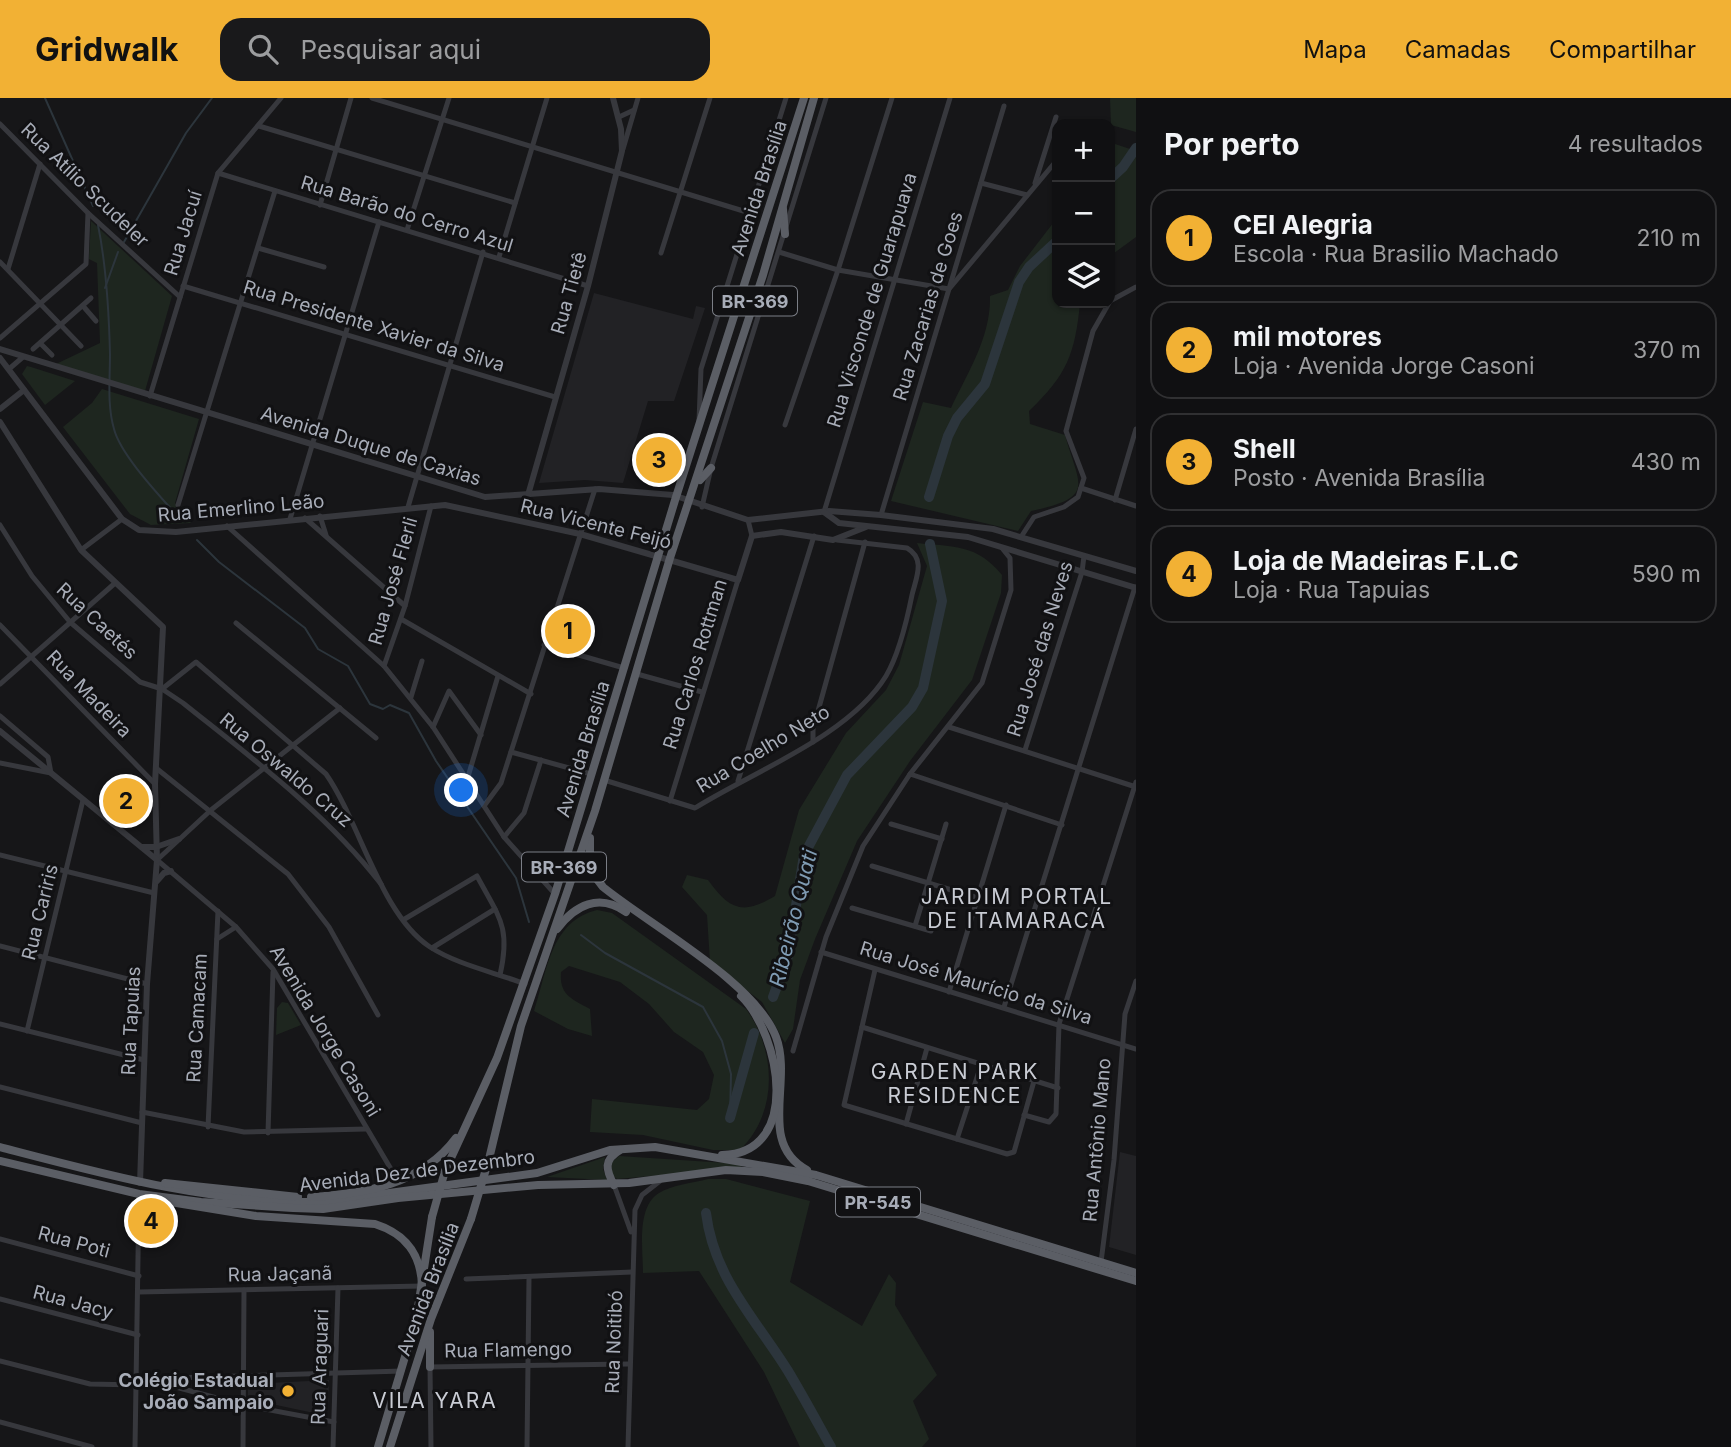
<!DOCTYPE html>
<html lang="pt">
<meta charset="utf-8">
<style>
:root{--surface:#101012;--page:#19191b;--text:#f1f3f6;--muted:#9c9d9f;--line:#303032;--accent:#f2b134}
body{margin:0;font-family:Inter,sans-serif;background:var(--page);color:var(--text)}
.controls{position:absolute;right:21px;top:21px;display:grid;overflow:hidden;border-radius:14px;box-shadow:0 2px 5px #0004}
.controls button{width:63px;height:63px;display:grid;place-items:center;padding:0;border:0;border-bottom:2px solid var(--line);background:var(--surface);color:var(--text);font:35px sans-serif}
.you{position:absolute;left:462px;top:693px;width:24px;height:24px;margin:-18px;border:5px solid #fff;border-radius:50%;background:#1a73e8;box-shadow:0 0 0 10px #1a73e833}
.badge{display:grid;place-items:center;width:46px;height:46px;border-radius:50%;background:var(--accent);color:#111;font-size:23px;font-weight:700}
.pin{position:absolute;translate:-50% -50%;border:4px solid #fff;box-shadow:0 2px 7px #0006}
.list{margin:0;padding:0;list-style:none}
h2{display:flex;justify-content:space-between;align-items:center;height:91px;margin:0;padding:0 28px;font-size:30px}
h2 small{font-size:23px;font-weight:400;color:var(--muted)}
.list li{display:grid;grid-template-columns:46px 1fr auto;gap:21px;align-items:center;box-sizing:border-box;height:98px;margin:0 14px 14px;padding:0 14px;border:2px solid var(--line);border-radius:21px}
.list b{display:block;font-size:26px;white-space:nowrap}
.list p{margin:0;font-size:23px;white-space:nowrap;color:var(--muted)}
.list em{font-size:23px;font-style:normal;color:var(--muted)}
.icon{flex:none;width:38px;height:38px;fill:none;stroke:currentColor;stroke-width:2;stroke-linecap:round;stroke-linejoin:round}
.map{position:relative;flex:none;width:1136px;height:1349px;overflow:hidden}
header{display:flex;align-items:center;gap:42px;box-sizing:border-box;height:98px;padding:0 35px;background:var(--accent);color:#111}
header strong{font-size:33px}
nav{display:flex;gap:38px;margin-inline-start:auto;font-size:24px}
.search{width:490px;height:63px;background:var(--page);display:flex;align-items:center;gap:18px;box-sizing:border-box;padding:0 24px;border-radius:21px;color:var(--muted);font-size:26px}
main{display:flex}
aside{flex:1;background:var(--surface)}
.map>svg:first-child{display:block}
</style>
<header>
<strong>Gridwalk</strong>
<div class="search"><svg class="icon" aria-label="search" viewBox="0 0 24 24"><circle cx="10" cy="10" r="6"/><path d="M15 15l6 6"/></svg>Pesquisar aqui</div>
<nav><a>Mapa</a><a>Camadas</a><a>Compartilhar</a></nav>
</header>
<main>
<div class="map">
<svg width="1136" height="1349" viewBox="0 0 1136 1349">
<rect width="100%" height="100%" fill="#161618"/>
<g fill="#222225">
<polygon points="594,195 693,221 696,208 705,210 674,303 648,303 623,385 585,382 539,385"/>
<polygon points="573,514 586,518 577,547 553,539 557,523 570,527"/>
<polygon points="1120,1054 1136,1058 1136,1157 1109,1149"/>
<polygon points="329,1282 328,1318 248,1301 248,1286"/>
</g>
<g fill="#1e261f">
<polygon points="1110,0 1136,0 1136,34 1111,27"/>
<polygon points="1115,46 1136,53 1136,139 1110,158 1110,51"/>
<path d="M 1057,120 L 1057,205 L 1080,205 C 1075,256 1067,277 1029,313 L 1030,326 L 1065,337 C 1079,388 1097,399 1031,413 L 1018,433 L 891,403 L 923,304 L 951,310 C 968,274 991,239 990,198 L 1008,192 L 1020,168 Z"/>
<polygon points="91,123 172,198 145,293 56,266 100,245 97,165 89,161"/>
<polygon points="27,268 31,269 75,283 45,307 22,276"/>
<polygon points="102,291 199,321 175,405 191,425 151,427 130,416 63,329 92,305"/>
<path d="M 917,445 C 954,449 977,446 1002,477 L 1001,495 L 972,582 L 910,663 L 857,743 L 815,841 L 800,882 L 793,931 L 785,945 L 762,904 L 710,864 L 707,817 L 682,789 L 687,777 L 708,782 C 729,811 742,818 775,798 L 799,712 L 846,635 L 886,592 L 899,567 L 927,468 Z"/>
<path d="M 597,812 L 612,815 L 746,911 C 776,952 779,1014 740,1052 L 713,1052 L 643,1037 L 590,1034 L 592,1001 L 697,1012 L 709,1001 L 714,977 L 703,954 L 674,934 L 649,906 L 620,884 L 569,868 L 561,874 C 559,897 572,901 590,911 L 592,938 L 568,931 L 534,913 C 547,875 550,823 597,812 Z"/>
<polygon points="282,904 288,905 301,927 276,937 277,910"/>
<polygon points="619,1058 742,1066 741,1070 617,1081 612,1077 611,1065"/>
<polygon points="605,1059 603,1071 607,1082 547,1079"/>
<path d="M 708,1081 L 726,1081 L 810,1103 L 790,1184 L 862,1228 L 889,1176 L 896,1185 L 895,1207 L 937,1277 L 913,1303 L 929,1341 L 922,1349 L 800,1349 L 764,1274 L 699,1173 L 643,1175 C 643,1152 636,1109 659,1095 C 672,1087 693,1085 708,1081 Z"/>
</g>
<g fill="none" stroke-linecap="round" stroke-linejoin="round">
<g stroke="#2c353c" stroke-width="2">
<polyline points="45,0 93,108"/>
<path d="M 98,127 C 106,166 109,217 110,256 C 110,281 107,307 114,331 C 121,358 162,400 181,422"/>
<polyline points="124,144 186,35 212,0"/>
<polyline points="105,190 118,154"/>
<polyline points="197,442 219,464 305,530 318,551 348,568 370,606 383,611 390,607 409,615 436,663 516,780 529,824"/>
<polyline points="581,837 605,855 703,909 722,943 731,976 730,1020"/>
</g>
<g stroke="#2c353c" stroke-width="10">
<polyline points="1110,81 1123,69 1136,50"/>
<polyline points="929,399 948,338 957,320 985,286 1019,184 1029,169 1057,143"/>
<polyline points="773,899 788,858 804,757 847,677 912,609 923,590 942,503 930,446"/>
<polyline points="730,1020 754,935"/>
<path d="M 706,1115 C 714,1180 755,1220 788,1273 C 803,1298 817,1324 831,1349"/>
</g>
<g stroke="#37383d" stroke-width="5">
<polyline points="372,0 750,115"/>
<polyline points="619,19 634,12"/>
<polyline points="0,26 88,115 180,199"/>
<polyline points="259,28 515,105"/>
<polyline points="623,51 638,0"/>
<polyline points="218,75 588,188"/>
<polyline points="981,85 1027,97"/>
<polyline points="1035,85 1056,19"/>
<polyline points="320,107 351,0"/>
<polyline points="407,132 449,0"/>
<polyline points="258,150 324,169"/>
<polyline points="779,154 838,172 949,191 1057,62"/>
<polyline points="661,155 710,0"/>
<polyline points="499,159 547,0"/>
<polyline points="0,164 81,248"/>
<polyline points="8,171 40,66"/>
<polyline points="183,188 555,299"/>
<polyline points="1110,203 1136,189"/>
<polyline points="83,208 96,223"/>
<polyline points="0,240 86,166 88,115"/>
<polyline points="40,245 52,257"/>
<polyline points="33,251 91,200"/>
<polyline points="9,271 23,259"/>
<polyline points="150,298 218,75 281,0"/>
<polyline points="699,323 701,271 786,0"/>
<polyline points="785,327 838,172 892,0"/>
<polyline points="1081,390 1136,408"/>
<polyline points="1115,402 1136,331"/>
<polyline points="178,407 275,93"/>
<polyline points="408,409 483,154"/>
<polyline points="702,409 711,370 826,0"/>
<polyline points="824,414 950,0"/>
<polyline points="881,417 1004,8"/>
<polyline points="320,418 326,437"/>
<polyline points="305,420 405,508"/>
<polyline points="290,421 379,124"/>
<polyline points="748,422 752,438"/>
<path d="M 0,427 L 32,478 L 70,524 L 140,584 L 162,591 L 183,605 C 253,661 326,715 381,786"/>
<polyline points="227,428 384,568 433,629 504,739 555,796"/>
<polyline points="1021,439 1034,419 1064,409 1078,399 1084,380 1066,333 1093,233 1109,205"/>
<polyline points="81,452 122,421"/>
<polyline points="401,521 531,596"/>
<polyline points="236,525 376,640"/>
<polyline points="0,527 155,686"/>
<polyline points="544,547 624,570"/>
<polyline points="384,568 405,508 431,408"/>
<polyline points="637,576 702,594"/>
<polyline points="0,586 114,486"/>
<path d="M 162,591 L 196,564 L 326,676 C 360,725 381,817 430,849 C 458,867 494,874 525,886"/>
<polyline points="411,599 422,563"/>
<polyline points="340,610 211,712 157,762 236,829 273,871 398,1083"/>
<polyline points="0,618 48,659 51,675 0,665"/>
<polyline points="433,629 449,593 481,637"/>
<polyline points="949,629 1136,689"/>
<polyline points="813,644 813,631 865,444"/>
<polyline points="1025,652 1082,474 1084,458"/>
<polyline points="511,654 591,676"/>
<polyline points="156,670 288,776 329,829 378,917"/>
<polyline points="910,676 1062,727"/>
<polyline points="467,682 498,578"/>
<path d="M 604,682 L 695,710 C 754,673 849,638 886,578 C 899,556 907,522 912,497 C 916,480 926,461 907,450 L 837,442"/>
<polyline points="738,683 814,438"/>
<polyline points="670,703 738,482"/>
<polyline points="484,708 501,685 595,391"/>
<polyline points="891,726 942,741"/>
<polyline points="504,739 524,715 541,662"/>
<polyline points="0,757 154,795"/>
<polyline points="872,768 978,800"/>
<polyline points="852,810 931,833"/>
<path d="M 403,822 L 477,778 C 499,819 511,829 500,877"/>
<polyline points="915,828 946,726"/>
<polyline points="217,841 236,829"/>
<polyline points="0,848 147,886"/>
<polyline points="432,850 495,811"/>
<polyline points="821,854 1136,951"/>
<polyline points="875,872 844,1007 1007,1056 1014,1054 1034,983"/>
<polyline points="949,894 1006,707"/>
<polyline points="1004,909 1135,489"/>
<polyline points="0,926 144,962"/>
<polyline points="862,929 1058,990"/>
<polyline points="27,933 83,702"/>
<polyline points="793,953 826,839 863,748 910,676 982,585 1011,492 1010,460 1002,450"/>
<polyline points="0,989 142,1025"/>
<polyline points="142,1014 244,1034 366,1031"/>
<polyline points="1024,1017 1049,1024 1056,1016 1059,926 1136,684"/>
<polyline points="906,1026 927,950"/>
<polyline points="208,1029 218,813"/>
<polyline points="268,1035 273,874"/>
<polyline points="957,1041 981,967"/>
<polyline points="614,1087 631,1134"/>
<polyline points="0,1141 139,1178"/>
<polyline points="1101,1164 1114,1062 1125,916 1136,883"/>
<polyline points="466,1181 632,1174"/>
<polyline points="139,1194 422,1188"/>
<polyline points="0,1201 138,1237"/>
<polyline points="0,1263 90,1286 137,1287"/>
<polyline points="137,1281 402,1273"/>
<polyline points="157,1284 243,1307 334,1324"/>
<polyline points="0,1324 92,1349"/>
<polyline points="135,1349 139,1096"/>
<polyline points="243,1349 244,1192"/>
<polyline points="333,1349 338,1190"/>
<polyline points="431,1349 430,1269 628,1266"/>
<polyline points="527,1349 529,1180"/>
<polyline points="628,1349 635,1112 642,1097 660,1083"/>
</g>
<g stroke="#37383d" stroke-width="6">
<polyline points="0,251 485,399 599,391 673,397 748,422 829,413 881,417 993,431 1136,473"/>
<polyline points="0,260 122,421 139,432 176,434 445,407 580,436 738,482 752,438 781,434 833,442 866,429"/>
<polyline points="0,311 24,292"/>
<polyline points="0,324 81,452 163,529 155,686 157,762 147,886 140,1085"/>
<polyline points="528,397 588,188 622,53 621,31 613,0"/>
<polyline points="824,414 839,425 968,439 1136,490"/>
<polyline points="0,633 157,762"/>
<polyline points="142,749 156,749 179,741"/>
<polyline points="157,783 164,775 171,773"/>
</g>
<g stroke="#5b5e65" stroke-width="8">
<polyline points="783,111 785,136"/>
<polyline points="700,382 711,370"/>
<path d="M 590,740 L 590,772 L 603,789 C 651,828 755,884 776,939 C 793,984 757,1045 807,1072"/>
<path d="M 557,831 C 575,807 599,795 626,814"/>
<path d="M 0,1049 C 107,1077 212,1106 323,1104 L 537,1075 L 610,1052 L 655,1049 L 816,1077 L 1136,1175"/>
<path d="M 722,1057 C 802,1056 781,937 741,898"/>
<polyline points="489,1061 521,928 595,713 670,460 763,177 814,0"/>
<polyline points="0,1063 139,1096 201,1104 293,1110 323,1111 398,1100 538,1087 629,1085 726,1072 763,1074 808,1083 1136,1183"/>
<polyline points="445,1073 497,960 555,796 676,399 804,0"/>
<polyline points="165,1085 298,1099"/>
<path d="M 614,1087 C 606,1072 603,1062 620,1052"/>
<path d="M 311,1099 C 365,1096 422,1086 456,1040"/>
<path d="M 152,1101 L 256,1118 L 375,1126 C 406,1136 421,1156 422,1188"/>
<polyline points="430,1269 430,1234"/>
<polyline points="378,1349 416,1222 432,1119"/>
<polyline points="390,1349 431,1221 471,1121"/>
</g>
<g stroke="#5b5e65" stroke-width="8">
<polyline points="432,1119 445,1073"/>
<polyline points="471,1121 489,1061"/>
</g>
</g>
<circle fill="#f2b134" stroke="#111113" stroke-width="2.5" cx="288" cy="1293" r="7"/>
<g text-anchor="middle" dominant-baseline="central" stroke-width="6" stroke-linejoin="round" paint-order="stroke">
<g fill="#111113" stroke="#7b7e86" stroke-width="2">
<rect x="713" y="188.5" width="84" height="29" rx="5"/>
<rect x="522" y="754.5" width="84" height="29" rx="5"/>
<rect x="836" y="1089.5" width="84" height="29" rx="5"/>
</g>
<g font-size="18" font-weight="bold" fill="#a8adb8">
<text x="755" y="203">BR-369</text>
<text x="564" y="769">BR-369</text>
<text x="878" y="1104">PR-545</text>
</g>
<g font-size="19" fill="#a8adb8" stroke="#111113">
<text transform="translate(85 87) rotate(44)">Rua Atílio Scudeler</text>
<text transform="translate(759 90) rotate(-72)">Avenida Brasília</text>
<text transform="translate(407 116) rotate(17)">Rua Barão do Cerro Azul</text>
<text transform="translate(183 135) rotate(-73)">Rua Jacuí</text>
<text transform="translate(569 195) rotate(-74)">Rua Tietê</text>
<text transform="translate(872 202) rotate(-73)">Rua Visconde de Guarapuava</text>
<text transform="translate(928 208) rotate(-73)">Rua Zacarias de Goes</text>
<text transform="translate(374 228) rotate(17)">Rua Presidente Xavier da Silva</text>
<text transform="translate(371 348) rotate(17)">Avenida Duque de Caxias</text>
<text transform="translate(241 410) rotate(-5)">Rua Emerlino Leão</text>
<text transform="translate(596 426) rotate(14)">Rua Vicente Feijó</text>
<text transform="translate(393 483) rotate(-74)">Rua José FIerli</text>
<text transform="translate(97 523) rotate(43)">Rua Caetés</text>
<text transform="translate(1040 551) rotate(-73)">Rua José das Neves</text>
<text transform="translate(695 566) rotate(-73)">Rua Carlos Rottman</text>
<text transform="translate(89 596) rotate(46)">Rua Madeira</text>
<text transform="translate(583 651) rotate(-73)">Avenida Brasília</text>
<text transform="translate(763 651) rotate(-31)">Rua Coelho Neto</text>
<text transform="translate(286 672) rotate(40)">Rua Oswaldo Cruz</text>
<text transform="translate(40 814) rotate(-76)">Rua Cariris</text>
<text transform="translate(976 885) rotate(17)">Rua José Maurício da Silva</text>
<text transform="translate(197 920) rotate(-87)">Rua Camacam</text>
<text transform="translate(131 923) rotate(-87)">Rua Tapuias</text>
<text transform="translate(325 933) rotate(59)">Avenida Jorge Casoni</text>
<text transform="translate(1097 1042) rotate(-85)">Rua Antônio Mano</text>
<text transform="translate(417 1073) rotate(-7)">Avenida Dez de Dezembro</text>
<text transform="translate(74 1144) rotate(15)">Rua Poti</text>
<text transform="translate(280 1176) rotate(-1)">Rua Jaçanã</text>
<text transform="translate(428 1191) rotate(-69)">Avenida Brasília</text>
<text transform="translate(73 1204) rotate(15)">Rua Jacy</text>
<text transform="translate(614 1244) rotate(-88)">Rua Noitibó</text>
<text transform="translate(508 1252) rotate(-1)">Rua Flamengo</text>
<text transform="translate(320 1269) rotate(-88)">Rua Araguari</text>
</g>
<g font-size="19" font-weight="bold" fill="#a8adb8" stroke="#111113" text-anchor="end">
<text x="274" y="1282">Colégio Estadual<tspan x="274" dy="22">João Sampaio</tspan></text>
</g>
<g font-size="21" letter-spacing="2" fill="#c9ccd4" stroke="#111113">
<text x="1017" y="798">JARDIM PORTAL<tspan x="1017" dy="24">DE ITAMARACÁ</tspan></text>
<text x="955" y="973">GARDEN PARK<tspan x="955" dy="24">RESIDENCE</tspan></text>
<text x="435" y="1302">VILA YARA</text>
</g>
<g font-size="21" font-style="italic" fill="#7f9bb3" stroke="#111113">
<text transform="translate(793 820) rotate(-76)">Ribeirão Quati</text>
</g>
</g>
</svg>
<div class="controls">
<button>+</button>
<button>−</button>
<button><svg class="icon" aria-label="layers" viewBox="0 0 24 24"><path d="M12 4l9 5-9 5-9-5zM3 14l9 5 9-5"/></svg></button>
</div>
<div class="you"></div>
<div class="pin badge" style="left:568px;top:533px">1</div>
<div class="pin badge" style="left:126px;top:703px">2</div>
<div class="pin badge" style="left:659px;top:362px">3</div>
<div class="pin badge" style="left:151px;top:1123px">4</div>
</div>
<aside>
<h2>Por perto<small>4 resultados</small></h2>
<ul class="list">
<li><span class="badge">1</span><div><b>CEI Alegria</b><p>Escola · Rua Brasilio Machado</p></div><em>210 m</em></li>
<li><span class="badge">2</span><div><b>mil motores</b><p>Loja · Avenida Jorge Casoni</p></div><em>370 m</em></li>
<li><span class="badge">3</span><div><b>Shell</b><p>Posto · Avenida Brasília</p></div><em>430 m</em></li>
<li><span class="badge">4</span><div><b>Loja de Madeiras F.L.C</b><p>Loja · Rua Tapuias</p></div><em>590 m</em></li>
</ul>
</aside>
</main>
